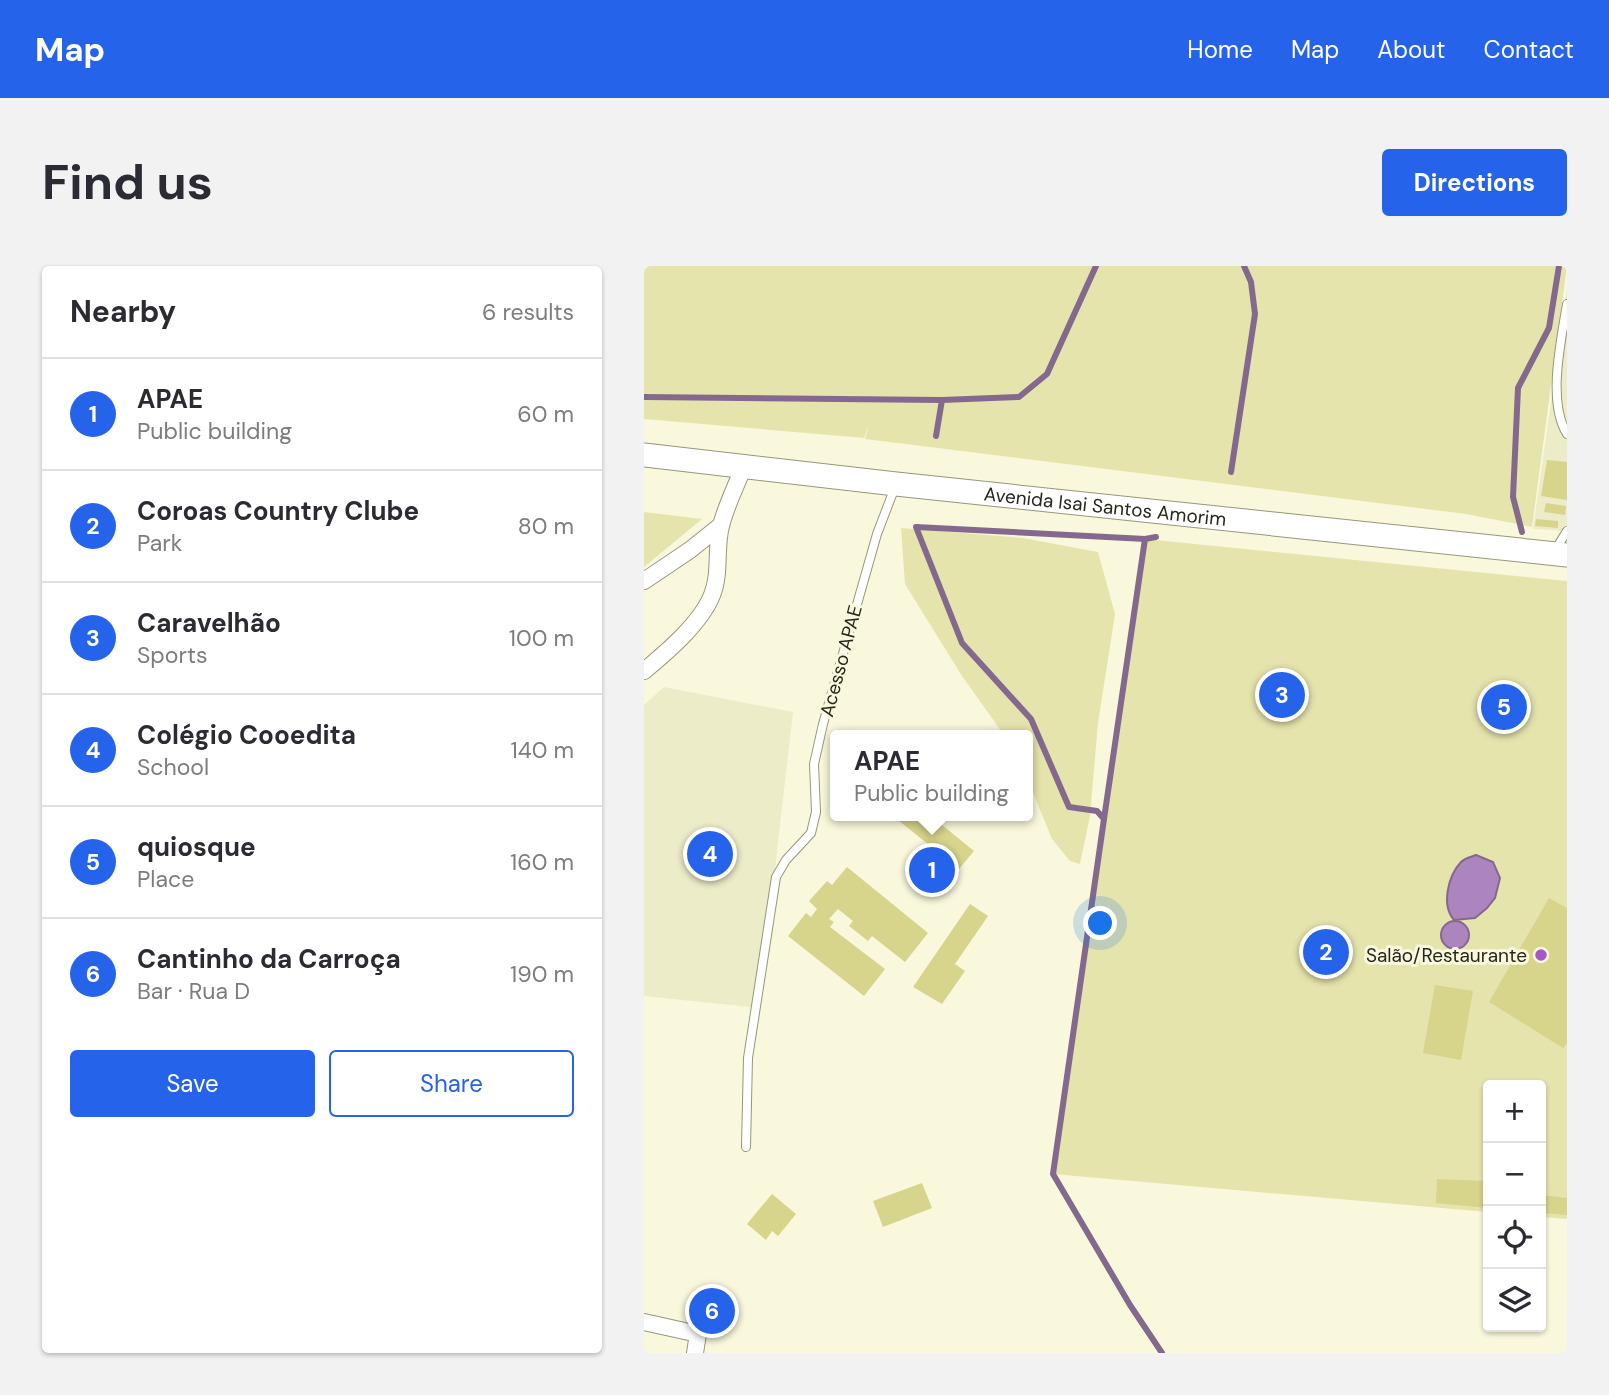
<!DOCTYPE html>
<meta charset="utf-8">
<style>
:root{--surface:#fff;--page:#f2f2f3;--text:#2b2b33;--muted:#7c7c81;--line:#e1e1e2;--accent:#2563eb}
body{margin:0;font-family:"DM Sans",sans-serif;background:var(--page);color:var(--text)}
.controls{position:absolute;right:21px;bottom:21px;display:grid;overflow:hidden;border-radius:7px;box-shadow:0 2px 5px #0004}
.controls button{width:63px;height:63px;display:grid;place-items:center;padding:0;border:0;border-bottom:2px solid var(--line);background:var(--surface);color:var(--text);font:35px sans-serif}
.you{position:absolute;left:457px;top:658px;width:24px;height:24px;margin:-18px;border:5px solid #fff;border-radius:50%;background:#1a73e8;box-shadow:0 0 0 10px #1a73e833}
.badge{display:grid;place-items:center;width:46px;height:46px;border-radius:50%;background:var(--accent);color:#fff;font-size:23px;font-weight:700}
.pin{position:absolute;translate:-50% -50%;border:4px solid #fff;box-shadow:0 2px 7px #0006}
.popup{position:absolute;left:186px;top:464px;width:203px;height:91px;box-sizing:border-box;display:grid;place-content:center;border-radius:7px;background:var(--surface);filter:drop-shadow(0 2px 5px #0005);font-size:23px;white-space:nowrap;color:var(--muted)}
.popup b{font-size:26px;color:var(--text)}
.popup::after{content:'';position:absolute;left:50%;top:100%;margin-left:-14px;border:14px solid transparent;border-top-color:var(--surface)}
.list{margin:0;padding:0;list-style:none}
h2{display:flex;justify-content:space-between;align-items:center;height:91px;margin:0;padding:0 28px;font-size:30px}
h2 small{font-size:23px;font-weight:400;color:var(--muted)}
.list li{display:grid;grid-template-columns:46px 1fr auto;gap:21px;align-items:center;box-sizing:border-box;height:112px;padding:0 28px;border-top:2px solid var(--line)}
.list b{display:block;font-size:26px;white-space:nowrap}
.list p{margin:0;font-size:23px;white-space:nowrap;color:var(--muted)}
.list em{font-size:23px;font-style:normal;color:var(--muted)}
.actions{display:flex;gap:14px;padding:21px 28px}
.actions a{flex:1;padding:16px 0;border:2px solid var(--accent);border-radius:7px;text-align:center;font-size:24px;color:var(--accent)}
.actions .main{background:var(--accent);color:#fff}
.icon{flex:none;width:38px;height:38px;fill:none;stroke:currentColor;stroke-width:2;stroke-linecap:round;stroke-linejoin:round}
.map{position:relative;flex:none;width:923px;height:1087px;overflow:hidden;border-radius:7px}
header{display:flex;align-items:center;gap:42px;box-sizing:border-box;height:98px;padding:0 35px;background:var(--accent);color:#fff}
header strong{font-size:33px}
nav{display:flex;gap:38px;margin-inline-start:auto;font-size:24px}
.intro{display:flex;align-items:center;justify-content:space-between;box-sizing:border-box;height:168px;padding:0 42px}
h1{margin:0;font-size:49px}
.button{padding:18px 32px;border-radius:7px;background:var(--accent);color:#fff;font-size:24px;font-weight:700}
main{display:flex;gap:42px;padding:0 42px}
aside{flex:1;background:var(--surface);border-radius:7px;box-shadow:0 2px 5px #0004}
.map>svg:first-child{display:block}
</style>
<header>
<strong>Map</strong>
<nav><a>Home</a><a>Map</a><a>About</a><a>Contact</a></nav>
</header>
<div class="intro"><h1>Find us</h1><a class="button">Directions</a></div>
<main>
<aside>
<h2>Nearby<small>6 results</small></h2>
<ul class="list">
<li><span class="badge">1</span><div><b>APAE</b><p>Public building</p></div><em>60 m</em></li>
<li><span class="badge">2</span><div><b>Coroas Country Clube</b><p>Park</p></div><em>80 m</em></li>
<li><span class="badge">3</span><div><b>Caravelhão</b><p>Sports</p></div><em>100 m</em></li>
<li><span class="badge">4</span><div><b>Colégio Cooedita</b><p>School</p></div><em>140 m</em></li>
<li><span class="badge">5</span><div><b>quiosque</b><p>Place</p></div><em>160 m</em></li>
<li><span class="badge">6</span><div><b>Cantinho da Carroça</b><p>Bar · Rua D</p></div><em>190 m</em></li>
</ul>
<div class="actions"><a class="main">Save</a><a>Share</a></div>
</aside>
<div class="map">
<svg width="923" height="1087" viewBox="0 0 923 1087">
<rect width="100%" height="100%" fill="#f9f8dc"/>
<g fill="#edecc9">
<polygon points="923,22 923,265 889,263"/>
<polygon points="20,421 149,446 115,742 0,730 0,439"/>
</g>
<g fill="#e6e4ad">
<polygon points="0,0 923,0 888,261 822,248 221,173 225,158 220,172 0,153"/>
<polygon points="0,246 58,253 0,301"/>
<polygon points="257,262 379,272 454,286 471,348 454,457 446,550 436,598 426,595 408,573 384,514 384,469 360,469 318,410 261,318"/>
<polygon points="501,273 923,315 923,953 897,951 897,819 844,819 844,946 409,908"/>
</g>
<g fill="#ac85bf" stroke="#84698e" stroke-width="2">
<path d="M 832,589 L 849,596 L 856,612 L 851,632 L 843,642 L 831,652 L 810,654 C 797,639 804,610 817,596 C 821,592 827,591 832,589 Z"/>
<circle cx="811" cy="669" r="14"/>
</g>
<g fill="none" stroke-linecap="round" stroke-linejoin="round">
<g stroke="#84698e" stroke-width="6">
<polyline points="0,131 298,134"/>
<polyline points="292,170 298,134 375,131 403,108 452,0"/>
<polyline points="587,206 611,48 607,16 600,0"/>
<polyline points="878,266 869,231 874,122 905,62 915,0"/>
<polyline points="501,273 272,261 318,377 387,453 425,541 453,545 460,553 409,908 486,1039 518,1087"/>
<polyline points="460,553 501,273 512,271"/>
</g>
</g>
<g fill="#d7d48b">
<polygon points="903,194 923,196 923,234 897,230"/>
<polygon points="902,237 922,240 921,249 900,246"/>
<polygon points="892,253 914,255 914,262 891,260"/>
<polygon points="856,421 872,423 862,466 850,460"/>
<polygon points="249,550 287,550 330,585 315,603"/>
<polygon points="203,601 284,667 261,696 228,670 224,675 205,660 209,655 194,643 185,653 190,656 186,661 241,703 220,730 144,670 162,647 167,651 173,643 165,635 183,615 188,619"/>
<polygon points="905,632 923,642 923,777 919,782 845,736"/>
<polygon points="326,638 344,650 311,698 321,705 298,738 269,721"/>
<polygon points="791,719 829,725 817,794 779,787"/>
<polygon points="793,913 844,915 844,942 792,937"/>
<polygon points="278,917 288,942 239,961 229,935"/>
<polygon points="128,928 152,948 134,970 128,965 122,974 103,958"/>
<polygon points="897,929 923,932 923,949 897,947"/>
</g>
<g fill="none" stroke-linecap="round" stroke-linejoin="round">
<defs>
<g id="lane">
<path d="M 923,38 C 917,75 903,136 923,168"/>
<polyline points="910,286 923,265"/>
<polyline points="102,881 104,792 132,611 142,594 167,567 172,546 170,498 179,458 233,268 251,221"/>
</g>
<g id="street">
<polyline points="0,315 46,284 76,260"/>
<path d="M 0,405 C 23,386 57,357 68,329 C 77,307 71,283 77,260 C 82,239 93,219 100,199"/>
<polyline points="0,1056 54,1068 51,1087"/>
</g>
<g id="secondary">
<path id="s1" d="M 0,189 L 252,218 L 923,289"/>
</g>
</defs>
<use href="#lane" stroke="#97967c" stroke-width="10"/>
<use href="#street" stroke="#97967c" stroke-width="18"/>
<use href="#secondary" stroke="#97967c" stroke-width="25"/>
<use href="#lane" stroke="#fff" stroke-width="8"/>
<use href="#street" stroke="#fff" stroke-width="16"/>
<use href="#secondary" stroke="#fff" stroke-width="23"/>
</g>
<circle fill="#a556c7" stroke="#f9f8dc" stroke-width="2.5" cx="897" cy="689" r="7"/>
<g text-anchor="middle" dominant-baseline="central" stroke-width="6" stroke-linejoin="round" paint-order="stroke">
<g font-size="19" fill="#27271d" stroke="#f9f8dc">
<text stroke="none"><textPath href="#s1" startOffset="464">Avenida Isai Santos Amorim</textPath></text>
<text transform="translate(197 395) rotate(-75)">Acesso APAE</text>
</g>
<g font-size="19" fill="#27271d" stroke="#f9f8dc" text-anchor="end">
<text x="883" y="689">Salão/Restaurante</text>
</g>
</g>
</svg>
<div class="controls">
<button>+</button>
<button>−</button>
<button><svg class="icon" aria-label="locate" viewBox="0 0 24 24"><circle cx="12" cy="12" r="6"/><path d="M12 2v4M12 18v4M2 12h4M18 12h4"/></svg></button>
<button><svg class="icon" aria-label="layers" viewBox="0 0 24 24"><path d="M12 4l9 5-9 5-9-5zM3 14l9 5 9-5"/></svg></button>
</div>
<div class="you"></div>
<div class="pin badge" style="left:288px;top:604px">1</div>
<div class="popup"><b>APAE</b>Public building</div>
<div class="pin badge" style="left:682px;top:686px">2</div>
<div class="pin badge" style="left:638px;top:429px">3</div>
<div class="pin badge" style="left:66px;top:588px">4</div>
<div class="pin badge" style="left:860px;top:441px">5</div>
<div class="pin badge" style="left:68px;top:1045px">6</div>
</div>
</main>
